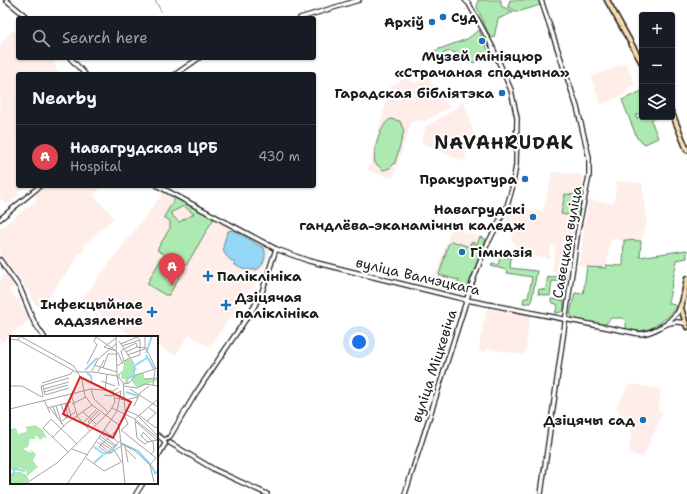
<!DOCTYPE html>
<meta charset="utf-8">
<style>
:root{--surface:#171b24;--page:#242831;--text:#f1f3f6;--muted:#9ea1a6;--line:#363941;--accent:#1f6fb2}
body{margin:0;font-family:"Shantell Sans",sans-serif;background:var(--page);color:var(--text)}
.controls{position:absolute;right:12px;top:12px;display:grid;overflow:hidden;border-radius:4px;box-shadow:0 1px 3px #0004}
.controls button{width:36px;height:36px;display:grid;place-items:center;padding:0;border:0;border-bottom:1px solid var(--line);background:var(--surface);color:var(--text);font:20px sans-serif}
.you{position:absolute;left:359px;top:342px;width:14px;height:14px;margin:-10px;border:3px solid #fff;border-radius:50%;background:#1a73e8;box-shadow:0 0 0 6px #1a73e833}
.badge{display:grid;place-items:center;width:26px;height:26px;border-radius:50%;background:var(--accent);color:#fff;font-size:13px;font-weight:700}
.pin{position:absolute;translate:-50% -33px;filter:drop-shadow(0 1px 2px #0008)}
.pin::after{content:'';position:absolute;top:21px;width:14px;height:12px;background:inherit;clip-path:polygon(0 0,100% 0,50% 100%)}
.list{margin:0;padding:0;list-style:none}
h2{display:flex;justify-content:space-between;align-items:center;height:52px;margin:0;padding:0 16px;font-size:17px}
h2 small{font-size:13px;font-weight:400;color:var(--muted)}
.list li{display:grid;grid-template-columns:26px 1fr auto;gap:12px;align-items:center;box-sizing:border-box;height:64px;padding:0 16px;border-top:1px solid var(--line)}
.list b{display:block;font-size:15px;white-space:nowrap}
.list p{margin:0;font-size:13px;white-space:nowrap;color:var(--muted)}
.list em{font-size:13px;font-style:normal;color:var(--muted)}
.icon{flex:none;width:22px;height:22px;fill:none;stroke:currentColor;stroke-width:2;stroke-linecap:round;stroke-linejoin:round}
.map{position:relative;flex:none;width:687px;height:494px;overflow:hidden}
.search{position:absolute;background:var(--surface);box-shadow:0 1px 3px #0004;left:16px;top:16px;width:300px;height:44px;display:flex;align-items:center;gap:10px;box-sizing:border-box;padding:0 14px;border-radius:4px;color:var(--muted);font-size:15px}
.panel{position:absolute;background:var(--surface);box-shadow:0 1px 3px #0004;left:16px;top:72px;width:300px;height:116px;border-radius:4px}
.map>svg:first-child{display:block}
</style>
<div class="map">
<svg width="687" height="494" viewBox="0 0 687 494">
<rect width="100%" height="100%" fill="#fff"/>
<filter id="ink" filterUnits="userSpaceOnUse"><feTurbulence type="fractalNoise" baseFrequency=".025" numOctaves="2"/><feDisplacementMap in="SourceGraphic" scale="8" xChannelSelector="R" yChannelSelector="G"/><feConvolveMatrix kernelMatrix="1 2 1 2 8 2 1 2 1" color-interpolation-filters="sRGB"/></filter>
<g filter="url(#ink)">
<g fill="#feede9">
<polygon points="13,30 18,34 18,58 50,58 54,63 58,74 18,74 18,186 25,186 18,192 20,194 8,205 0,198 0,45"/>
<polygon points="626,63 635,84 627,88 627,93 601,105 591,77"/>
<polygon points="427,76 449,107 426,121 418,120 411,123 393,178 368,170 390,87 406,78 415,83"/>
<polygon points="464,101 474,134 468,140 465,162 421,143 426,126 455,109"/>
<polygon points="552,172 581,175 584,178 568,276 555,274 555,272 552,271 556,246 551,245 549,258 514,254 516,244 511,240 515,224 505,219 511,207 543,212"/>
<polygon points="617,181 642,183 647,223 641,241 612,239 610,241 606,268 579,266 588,200 614,203"/>
<polygon points="45,186 49,188 52,186 103,186 93,195 114,217 83,246 85,249 78,255 77,259 49,296 38,307 33,301 30,293 0,254 0,229 38,199 35,195"/>
<polygon points="164,192 267,246 270,250 263,272 209,347 189,334 175,355 157,345 157,337 135,337 101,317 102,313 81,300"/>
<polygon points="452,227 486,239 466,291 462,294 431,287"/>
<polygon points="3,276 7,276 14,286 9,291 17,299 19,298 21,300 19,302 30,318 28,321 0,343 0,281"/>
<polygon points="487,308 530,316 525,355 487,348 485,352 478,351"/>
<polygon points="630,384 661,389 658,411 663,412 643,457 629,453 632,428 616,407"/>
</g>
<g fill="#adeab1" stroke="#648366" fill-rule="evenodd">
<polygon points="478,0 501,0 501,6 514,12 498,19 494,38 490,37 477,7"/>
<polygon points="510,0 539,0 540,5 518,12 508,7"/>
<path d="M 479,30 L 490,55 L 473,63 L 468,54 L 463,56 L 450,51 L 444,53 L 442,60 C 437,59 433,57 431,52 L 467,39 Z"/>
<polygon points="642,91 642,112 635,116 636,118 642,116 658,117 651,120 658,138 645,144 637,138 622,100"/>
<path d="M 391,119 L 400,121 L 404,131 L 395,163 L 390,168 L 383,170 L 375,163 C 372,153 381,122 391,119 Z"/>
<polygon points="576,193 582,194 578,217 561,214 565,194 575,195"/>
<path d="M 175,198 L 214,218 L 187,264 L 182,264 L 157,250 L 170,228 L 170,221 L 164,217 ZM 184,206 L 194,214 L 179,222 L 170,213 Z"/>
<polygon points="480,237 486,239 466,291 463,293 464,287 458,285 459,280 439,275 448,245 452,241 469,247 471,242 477,244"/>
<path d="M 624,240 L 641,241 L 640,257 L 687,250 L 687,258 L 677,260 L 668,303 L 677,306 L 675,310 C 659,325 648,334 626,330 L 626,322 L 623,318 L 611,318 L 604,326 L 575,320 L 570,314 L 575,293 L 583,294 L 587,267 L 606,268 L 606,265 L 623,266 Z"/>
<polygon points="501,255 511,258 510,268 537,271 531,303 523,303 524,298 528,298 532,277 507,273 506,270 491,266 492,264 498,265"/>
<polygon points="162,257 184,269 169,295 165,295 147,284"/>
<polygon points="553,276 567,279 563,282 552,281 550,296 538,294 539,289 545,290 548,277 552,278"/>
<polygon points="551,299 564,301 564,309 561,312 555,313 558,305 551,302"/>
</g>
<path fill="#93d6f5" stroke="#638c9e" d="M 233,230 L 264,248 C 267,255 264,264 258,269 C 250,271 242,270 235,265 L 235,261 L 232,261 C 219,252 223,244 228,231 Z"/>
<g fill="none" stroke-linecap="round" stroke-linejoin="round">
<polyline stroke="#638c9e" stroke-width="1" points="155,0 161,11"/>
<defs>
<g id="minor">
<polyline points="6,0 28,18"/>
<polyline points="300,18 359,0"/>
<polyline points="70,58 85,74"/>
<polyline points="176,74 199,58"/>
<path d="M 158,186 L 276,249 L 309,261 L 467,300 L 640,334 C 659,333 665,318 684,323"/>
<polyline points="0,219 40,186"/>
<polyline points="0,260 20,288 34,322 44,337"/>
<polyline points="667,323 678,312 681,304"/>
<polyline points="157,435 164,440"/>
<polyline points="169,438 196,393 254,307 262,292 276,249"/>
<polyline points="170,443 215,470 267,494"/>
<polyline points="165,444 164,440 169,438"/>
<polyline points="157,458 165,444"/>
<polyline points="136,494 143,483"/>
<polyline points="405,494 472,283 485,249 507,206 512,189 516,165 517,118 511,90 492,46 469,4 465,0"/>
<polyline points="541,494 578,230 589,176 589,157 577,107 541,0"/>
</g>
<g id="major">
<polyline points="607,0 642,63"/>
<polyline points="672,113 687,150"/>
<polyline points="687,279 681,308 687,327"/>
</g>
</defs>
<use href="#minor" stroke="#1c1c1c" stroke-width="6"/>
<use href="#major" stroke="#1c1c1c" stroke-width="7"/>
<use href="#minor" stroke="#fff" stroke-width="3.5"/>
<use href="#major" stroke="#f9deab" stroke-width="4"/>
</g>
</g>
<g fill="#1f6fb2" stroke="#fff" stroke-width="1.5">
<circle cx="443" cy="17" r="4"/>
<circle cx="432" cy="22" r="4"/>
<circle cx="482" cy="41" r="4"/>
<circle cx="502" cy="93" r="4"/>
<circle cx="525" cy="179" r="4"/>
<circle cx="533" cy="217" r="4"/>
<circle cx="462" cy="252" r="4"/>
<path d="M206 270h4v4h4v4h-4v4h-4v-4h-4v-4h4z"/>
<path d="M224 299h4v4h4v4h-4v4h-4v-4h-4v-4h4z"/>
<path d="M150 306h4v4h4v4h-4v4h-4v-4h-4v-4h4z"/>
<circle cx="643" cy="420" r="4"/>
</g>
<g text-anchor="middle" dominant-baseline="central" stroke-width="4" stroke-linejoin="round" paint-order="stroke">
<g font-size="14" font-weight="bold" fill="#1c1c1c" stroke="#fff" text-anchor="end">
<text x="451" y="17" text-anchor="start">Суд</text>
<text x="424" y="22">Архіў</text>
<text x="482" y="56" text-anchor="middle">Музей мініяцюр<tspan x="482" dy="16">«Страчаная спадчына»</tspan></text>
<text x="494" y="93">Гарадская бібліятэка</text>
<text x="517" y="179">Пракуратура</text>
<text x="525" y="209">Навагрудскі<tspan x="525" dy="16">гандлёва-эканамічны каледж</tspan></text>
<text x="470" y="252" text-anchor="start">Гімназія</text>
<text x="217" y="276" text-anchor="start">Паліклініка</text>
<text x="235" y="297" text-anchor="start">Дзіцячая<tspan x="235" dy="16">паліклініка</tspan></text>
<text x="143" y="304">Інфекцыйнае<tspan x="143" dy="16">аддзяленне</tspan></text>
<text x="635" y="420">Дзіцячы сад</text>
</g>
<g font-size="14" fill="#1c1c1c" stroke="#fff">
<text transform="translate(567 242) rotate(-80)">Савецкая вуліца</text>
<text transform="translate(418 276) rotate(13)">вуліца Валчэцкага</text>
<text transform="translate(434 366) rotate(-72)">вуліца Міцкевіча</text>
</g>
<g font-size="18" font-weight="bold" letter-spacing="1" fill="#1c1c1c" stroke="#fff">
<text x="504" y="143">NAVAHRUDAK</text>
</g>
</g>
<g transform="translate(10 336)">
<rect width="148" height="148" fill="#fff"/>
<path d="M 119,22 L 127,33 L 122,39 L 134,37 L 134,43 L 147,43 L 146,45 L 127,52 L 121,44 L 122,41 L 118,43 L 119,47 L 115,47 L 115,43 L 111,43 L 112,39 L 110,38 L 110,42 L 107,39 L 113,34 L 114,25 ZM 25,89 L 33,94 L 37,103 L 34,101 L 30,104 L 26,99 L 25,103 L 20,103 L 18,111 L 13,113 L 22,117 L 20,113 L 26,118 L 23,125 L 28,131 L 17,140 L 19,144 L 14,148 L 0,148 L 0,140 L 4,136 L 11,136 L 17,139 L 16,134 L 10,132 L 0,135 L 0,93 L 6,92 L 8,98 L 16,96 L 17,93 L 15,91 Z" fill="#adeab1"/>
<path fill="none" stroke="#93d6f5" stroke-width="2" d="M 136,17 L 142,0M 136,19 L 144,33M 75,34 L 87,22M 77,37 L 81,40 L 82,48M 117,43 L 124,39 L 124,30 L 137,22M 116,56 L 128,60M 111,107 L 128,115 L 140,128M 84,111 L 94,118M 94,118 L 101,116 L 107,108M 84,127 L 93,119M 141,129 L 145,137 L 148,136M 0,139 L 3,138 L 5,133 L 15,135"/>
<path fill="none" stroke="#a4a4a4" stroke-width="1" d="M 10,0 L 64,30 L 72,44 L 75,60 L 82,69 L 109,89M 106,0 L 107,40 L 113,46 L 115,74 L 115,81 L 109,89 L 115,148M 86,1 L 105,14M 106,2 L 94,11 L 106,15M 0,3 L 8,4 L 10,0M 8,4 L 66,36 L 83,36 L 107,40 L 109,50M 109,5 L 124,28M 111,8 L 127,1 L 130,4M 112,10 L 130,4M 114,13 L 126,7 L 127,11 L 136,12 L 146,33M 114,13 L 111,15 L 114,25M 116,16 L 127,11M 106,17 L 108,17 L 113,28M 117,19 L 135,13 L 135,0M 120,22 L 130,19 L 130,4M 77,28 L 87,9 L 84,5 L 86,1M 84,29 L 107,36M 107,30 L 119,22M 93,32 L 98,18 L 106,18M 82,35 L 88,23 L 106,8M 88,36 L 94,24M 134,43 L 148,42M 91,45 L 105,50M 32,47 L 61,38 L 63,34M 113,48 L 119,47 L 126,39 L 148,32M 143,49 L 145,34M 0,50 L 12,50 L 32,61M 33,50 L 35,59 L 59,52M 114,50 L 127,52 L 135,48 L 148,50M 34,53 L 59,46M 81,53 L 84,63 L 98,76M 120,53 L 148,71M 95,54 L 97,38M 34,56 L 58,49M 61,58 L 67,79M 94,59 L 101,60 L 111,55M 33,61 L 31,50 L 59,42M 105,62 L 115,64 L 128,61M 34,64 L 40,77M 55,67 L 58,81M 57,67 L 61,80M 51,68 L 56,83M 62,68 L 76,61M 46,70 L 52,88M 124,70 L 130,57 L 139,50M 43,71 L 48,83M 37,72 L 61,66M 40,72 L 54,90M 102,72 L 123,82 L 148,102M 0,73 L 81,53 L 103,55 L 108,52M 115,74 L 127,79 L 148,100M 73,76 L 86,88M 129,79 L 146,92 L 148,90M 67,80 L 80,95M 125,83 L 148,63M 125,84 L 127,102 L 135,108 L 138,106M 52,85 L 65,76M 137,85 L 146,77 L 138,71M 126,86 L 148,105M 73,87 L 86,74M 80,88 L 78,86 L 88,75M 76,91 L 90,77M 109,92 L 89,111 L 97,117 L 110,105M 94,94 L 108,106M 111,94 L 146,122 L 140,129M 111,94 L 118,88 L 115,81M 133,96 L 143,106 L 144,115 L 141,118M 133,97 L 131,100 L 138,106 L 147,104M 92,98 L 105,109M 90,100 L 104,110M 42,102 L 57,87 L 82,69M 89,102 L 102,112M 87,106 L 98,115M 90,106 L 100,113M 111,108 L 124,114 L 140,129M 115,110 L 118,126M 62,113 L 78,119M 104,114 L 111,125M 117,114 L 126,123M 58,116 L 33,92 L 41,83 L 67,108M 99,118 L 111,110M 76,122 L 94,135 L 113,125M 140,129 L 144,146M 15,148 L 47,127 L 100,75 L 105,66 L 103,55M 57,148 L 107,75 L 111,55"/>
<path fill="#d62828" fill-opacity="0.15" stroke="#d62828" stroke-width="2" d="M 70,41 L 121,66 L 103,102 L 53,78 Z"/>
<rect width="148" height="148" fill="none" stroke="#1c1c1c" stroke-width="2"/>
</g>
</svg>
<div class="controls">
<button>+</button>
<button>−</button>
<button><svg class="icon" aria-label="layers" viewBox="0 0 24 24"><path d="M12 4l9 5-9 5-9-5zM3 14l9 5 9-5"/></svg></button>
</div>
<div class="you"></div>
<div class="pin badge" style="left:172px;top:286px;background:#e0444e">A</div>
<div class="search"><svg class="icon" aria-label="search" viewBox="0 0 24 24"><circle cx="10" cy="10" r="6"/><path d="M15 15l6 6"/></svg>Search here</div>
<section class="panel">
<h2>Nearby<small></small></h2>
<ul class="list">
<li><span class="badge" style="background:#e0444e">A</span><div><b>Навагрудская ЦРБ</b><p>Hospital</p></div><em>430 m</em></li>
</ul>
</section>
</div>
